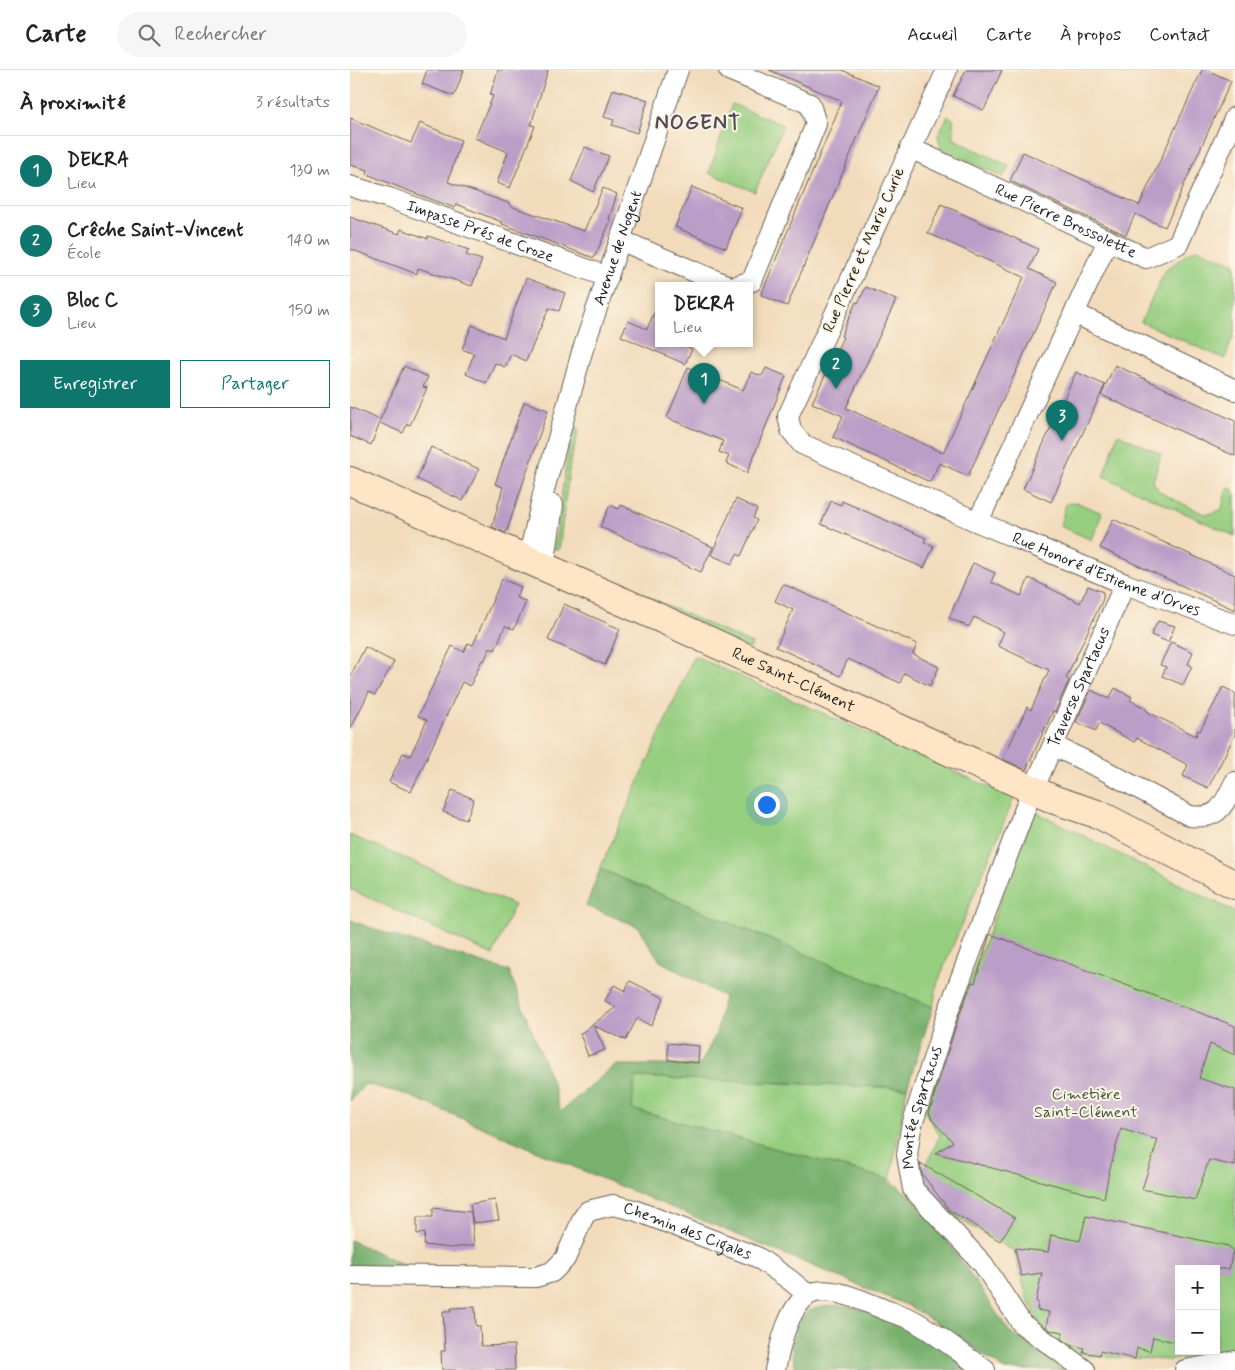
<!DOCTYPE html>
<html lang="fr">
<meta charset="utf-8">
<style>
:root{--surface:#fff;--page:#f6f6f6;--text:#222;--muted:#767676;--line:#e0e0e0;--accent:#0f766e}
body{margin:0;font-family:Mynerve,sans-serif;background:var(--page);color:var(--text)}
.controls{position:absolute;right:15px;bottom:15px;display:grid;overflow:hidden;border-radius:0px;box-shadow:0 5px 20px #0002}
.controls button{width:45px;height:45px;display:grid;place-items:center;padding:0;border:0;border-bottom:1px solid var(--line);background:var(--surface);color:var(--text);font:25px sans-serif}
.you{position:absolute;left:416px;top:734px;width:18px;height:18px;margin:-12px;border:4px solid #fff;border-radius:50%;background:#1a73e8;box-shadow:0 0 0 8px #1a73e833}
.badge{display:grid;place-items:center;width:32px;height:32px;border-radius:50%;background:var(--accent);color:#fff;font-size:16px;font-weight:700}
.pin{position:absolute;translate:-50% -41px;filter:drop-shadow(0 1px 2px #0008)}
.pin::after{content:'';position:absolute;top:26px;width:18px;height:15px;background:inherit;clip-path:polygon(0 0,100% 0,50% 100%)}
.popup{position:absolute;left:305px;top:212px;width:98px;height:65px;box-sizing:border-box;display:grid;place-content:center;border-radius:0px;background:var(--surface);filter:drop-shadow(0 1px 4px #0005);font-size:16px;white-space:nowrap;color:var(--muted)}
.popup b{font-size:19px;color:var(--text)}
.popup::after{content:'';position:absolute;left:50%;top:100%;margin-left:-10px;border:10px solid transparent;border-top-color:var(--surface)}
.list{margin:0;padding:0;list-style:none}
h2{display:flex;justify-content:space-between;align-items:center;height:65px;margin:0;padding:0 20px;font-size:21px}
h2 small{font-size:16px;font-weight:400;color:var(--muted)}
.list li{display:grid;grid-template-columns:32px 1fr auto;gap:15px;align-items:center;box-sizing:border-box;height:70px;padding:0 20px;border-top:1px solid var(--line)}
.list b{display:block;font-size:19px;white-space:nowrap}
.list p{margin:0;font-size:16px;white-space:nowrap;color:var(--muted)}
.list em{font-size:16px;font-style:normal;color:var(--muted)}
.actions{display:flex;gap:10px;padding:15px 20px}
.actions a{flex:1;padding:11px 0;border:1px solid var(--accent);border-radius:0px;text-align:center;font-size:18px;color:var(--accent)}
.actions .main{background:var(--accent);color:#fff}
.icon{flex:none;width:28px;height:28px;fill:none;stroke:currentColor;stroke-width:2;stroke-linecap:round;stroke-linejoin:round}
.map{position:relative;flex:none;width:885px;height:1300px;overflow:hidden}
header{display:flex;align-items:center;gap:30px;box-sizing:border-box;height:70px;padding:0 25px;background:var(--surface);border-bottom:1px solid var(--line)}
header strong{font-size:24px}
nav{display:flex;gap:28px;margin-inline-start:auto;font-size:18px}
.search{width:350px;height:45px;background:var(--page);display:flex;align-items:center;gap:12px;box-sizing:border-box;padding:0 18px;border-radius:28px;color:var(--muted);font-size:19px}
main{display:flex}
aside{flex:1;background:var(--surface)}
.map>svg:first-child{display:block}
</style>
<header>
<strong>Carte</strong>
<div class="search"><svg class="icon" aria-label="search" viewBox="0 0 24 24"><circle cx="10" cy="10" r="6"/><path d="M15 15l6 6"/></svg>Rechercher</div>
<nav><a>Accueil</a><a>Carte</a><a>À propos</a><a>Contact</a></nav>
</header>
<main>
<aside>
<h2>À proximité<small>3 résultats</small></h2>
<ul class="list">
<li><span class="badge">1</span><div><b>DEKRA</b><p>Lieu</p></div><em>130 m</em></li>
<li><span class="badge">2</span><div><b>Crêche Saint-Vincent</b><p>École</p></div><em>140 m</em></li>
<li><span class="badge">3</span><div><b>Bloc C</b><p>Lieu</p></div><em>150 m</em></li>
</ul>
<div class="actions"><a class="main">Enregistrer</a><a>Partager</a></div>
</aside>
<div class="map">
<svg width="885" height="1300" viewBox="0 0 885 1300">
<rect width="100%" height="100%" fill="#fcf5e5"/>
<filter id="ink" filterUnits="userSpaceOnUse"><feTurbulence type="fractalNoise" baseFrequency=".02" numOctaves="2"/><feDisplacementMap in="SourceGraphic" scale="10" xChannelSelector="R" yChannelSelector="G"/><feConvolveMatrix kernelMatrix="1 2 1 2 8 2 1 2 1" color-interpolation-filters="sRGB"/></filter>
<filter id="wash" filterUnits="userSpaceOnUse"><feTurbulence type="fractalNoise" baseFrequency=".0096" numOctaves="4" result="noise"/><feDisplacementMap in="SourceGraphic" scale="20" xChannelSelector="R" yChannelSelector="G"/><feGaussianBlur stdDeviation="1.12" result="paint"/><feColorMatrix in="noise" values="0 0 0 0 0 0 0 0 0 0 0 0 0 0 0 0 0 1.4 0 .05"/><feComposite in="paint" operator="in"/></filter>
<g filter="url(#wash)">
<rect width="100%" height="100%" fill="#f2dbbb"/>
<g fill="#96ce80" stroke="#59754e" fill-rule="evenodd">
<polygon points="382,34 433,55 405,122 359,103"/>
<polygon points="598,46 603,49 604,69 659,96 653,107 591,79 588,65"/>
<polygon points="847,179 885,194 885,260 875,289 791,252 815,201 838,183"/>
<polygon points="221,359 229,359 220,393 209,480 204,479"/>
<polygon points="768,364 811,384 803,411 809,421 815,425 854,444 864,443 872,439 877,417 885,421 885,466 753,406"/>
<polygon points="726,432 752,443 742,470 710,456 716,434"/>
<polygon points="265,512 402,574 400,579 258,514"/>
<polygon points="344,586 664,728 587,914 583,937 250,799"/>
<path d="M 684,741 L 885,842 L 885,1279 L 819,1290 L 726,1285 L 698,1268 L 677,1228 L 664,1181 L 602,1145 L 572,1105 L 590,1065 L 575,1042 L 609,941 ZM 829,1199 L 866,1199 L 866,1281 L 829,1281 Z"/>
<polygon points="0,765 164,835 143,885 0,819"/>
<polygon points="285,1007 557,1018 540,1110 281,1039"/>
</g>
<g fill="#78b16e" stroke="#4a6645">
<polygon points="250,799 583,937 557,1018 285,1007 282,1039 540,1110 563,1128 594,1166 661,1264 729,1300 655,1300 605,1264 559,1236 224,1097 55,1024 15,1014 0,1031 0,850 38,864 159,901 203,1015 210,1042 265,995 350,995 366,964 374,927 310,891 287,856 236,836"/>
<polygon points="0,1170 68,1201 0,1197"/>
<path d="M 489,1235 L 526,1243 L 563,1254 L 627,1300 L 448,1300 C 437,1284 442,1254 458,1242 C 465,1236 481,1237 489,1235 Z"/>
</g>
<g id="blocks">
<g fill="#bb9ec8">
<polygon points="77,0 114,0 104,26 72,14"/>
<polygon points="148,0 198,0 181,55 185,56 160,118 147,113 158,82 125,68 143,26 140,25"/>
<polygon points="419,0 492,0 529,16 437,236 411,225 492,31"/>
<polygon points="616,0 652,0 634,40 603,26"/>
<polygon points="852,0 857,0 881,11 815,157 785,144 776,165 660,111 673,82 789,135 789,136"/>
<polygon points="263,19 298,30 287,63 262,55 264,50 254,47"/>
<polygon points="0,48 61,73 70,53 111,70 98,112 161,134 160,136 234,161 253,118 267,124 259,149 261,150 244,188 152,154 152,152 106,134 105,138 51,118 17,104 18,100 0,95"/>
<polygon points="235,77 259,86 243,122 221,111"/>
<polygon points="342,117 392,138 376,178 325,157"/>
<polygon points="591,134 688,179 679,199 707,212 618,406 589,393 580,412 483,367 493,346 462,333 493,267 491,266 506,232 508,233 516,217 546,230 496,338 593,383 674,207 578,163"/>
<polygon points="0,147 49,164 51,159 78,169 78,166 119,180 116,185 132,190 122,216 68,198 67,204 0,179"/>
<polygon points="176,208 215,223 209,241 199,238 176,291 161,284 155,297 145,293 136,313 116,304 124,284 112,279 122,255 154,268"/>
<polygon points="309,232 309,273 328,273 342,279 335,294 271,266 278,251 297,259"/>
<polygon points="765,295 885,351 885,386 751,325"/>
<polygon points="54,296 78,307 73,317 77,318 60,355 57,354 53,363 30,353 21,375 0,366 0,337 30,350"/>
<polygon points="338,297 393,320 401,302 412,306 416,298 436,306 397,403 376,393 379,386 369,382 373,371 317,348"/>
<polygon points="726,302 755,315 701,432 673,419"/>
<polygon points="174,332 198,340 156,463 142,457 153,417 145,414"/>
<polygon points="81,377 129,399 113,431 67,409"/>
<polygon points="386,429 407,439 403,448 407,450 391,486 387,484 382,494 361,485"/>
<polygon points="481,431 491,435 492,431 576,468 574,472 584,476 574,498 471,454"/>
<polygon points="260,435 269,439 271,435 363,477 351,502 250,457"/>
<polygon points="763,449 885,505 885,540 750,478"/>
<polygon points="623,493 645,503 641,512 671,526 679,508 730,533 738,516 753,522 753,529 716,608 719,610 705,642 703,641 676,700 653,689 677,637 681,640 699,600 648,576 654,562 624,547 619,557 599,548"/>
<polygon points="152,509 171,517 166,527 176,532 164,559 155,556 145,580 140,578 134,591 132,590 120,616 112,612 61,722 39,712 53,683 60,686 77,650 68,646 102,576 114,582 118,573 123,575"/>
<polygon points="433,514 567,574 563,584 589,597 580,616 554,603 550,613 498,589 490,606 426,577 443,540 425,531"/>
<polygon points="214,534 270,559 255,595 198,570"/>
<polygon points="808,551 825,556 818,572 801,565"/>
<polygon points="821,572 843,582 838,594 842,596 833,615 812,606 816,597 810,595"/>
<polygon points="15,577 44,592 25,625 19,622 0,660 0,607"/>
<polygon points="873,617 885,623 885,665 858,718 833,706 838,695 787,668 784,672 749,653 746,661 726,652 741,620 759,629 765,618 782,627 780,630 795,638 798,642 846,666 848,660 850,661"/>
<polygon points="102,720 124,729 116,750 93,742"/>
<polygon points="640,864 885,956 885,985 860,974 849,1008 885,1020 885,1096 859,1090 845,1130 792,1119 808,1070 771,1059 759,1102 754,1128 586,1083 603,1072 582,1050 579,1041 581,1035 583,1035 582,1032 609,946 622,912 625,913"/>
<polygon points="280,911 314,928 301,956 287,948 276,970 244,956 255,980 238,986 230,964 266,937 255,931 264,915 275,921"/>
<polygon points="318,973 349,976 348,993 318,990"/>
<polygon points="570,1093 665,1148 650,1171 599,1140 572,1104"/>
<polygon points="145,1130 149,1150 123,1153 120,1134"/>
<polygon points="83,1138 121,1142 124,1175 101,1178 74,1175 75,1163 67,1164 67,1147 83,1147"/>
<polygon points="736,1146 878,1176 883,1180 879,1199 829,1199 829,1273 803,1267 800,1281 787,1278 785,1289 750,1281 749,1285 733,1282 734,1278 721,1275 712,1269 713,1262 700,1260 696,1257 699,1242 687,1240 688,1232 686,1231 692,1203 671,1206 665,1178 698,1182 701,1165 730,1171"/>
<polygon points="125,1237 126,1256 130,1256 131,1276 164,1275 165,1300 92,1300 91,1281 95,1281 93,1241 101,1241 101,1238"/>
</g>
</g>
</g>
<g filter="url(#ink)">
<use href="#blocks" fill-opacity="0" stroke="#675f54" stroke-width="1"/>
<g fill="none" stroke-linecap="round" stroke-linejoin="round">
<defs>
<g id="street">
<polyline points="379,0 460,34 466,54 402,211 389,215"/>
<path id="s1" d="M 597,0 L 438,346 L 441,360 L 452,374 L 628,452 L 775,514 L 885,554"/>
<path id="s2" d="M 560,78 L 796,188 L 828,174 L 885,47"/>
<path id="s3" d="M 0,116 L 39,128 L 258,207"/>
<polyline points="270,170 376,215"/>
<polyline points="724,243 885,320"/>
<polyline points="628,452 758,170"/>
<path id="s4" d="M 178,490 L 195,416 L 232,282 L 328,0"/>
<polyline points="194,497 203,435"/>
<path d="M 704,676 L 752,699 L 840,746 C 870,750 873,735 885,712"/>
<path id="s5" d="M 0,1205 L 186,1207 L 202,1202 L 215,1189 L 233,1148 L 238,1141 L 263,1135 L 284,1140 L 407,1187 L 440,1210 L 458,1225"/>
<path d="M 425,1300 C 430,1277 437,1239 458,1225 C 478,1213 518,1233 538,1241 C 547,1244 558,1247 566,1252 C 590,1266 612,1284 635,1300"/>
<path id="s6" d="M 735,1300 L 672,1254 L 633,1194 L 563,1119 L 557,1085 L 561,1058 L 598,942 L 678,731 L 775,514"/>
<polyline points="835,1300 885,1291"/>
</g>
<g id="secondary">
<path id="s7" d="M 0,411 L 312,549 L 683,720 L 705,730 L 750,745 L 885,815"/>
</g>
</defs>
<use href="#street" stroke="#675f54" stroke-width="22"/>
<use href="#secondary" stroke="#675f54" stroke-width="30"/>
<use href="#street" stroke="#fff" stroke-width="20"/>
<use href="#secondary" stroke="#fde5c5" stroke-width="28"/>
</g>
</g>
<g text-anchor="middle" dominant-baseline="central" stroke-width="4" stroke-linejoin="round" paint-order="stroke">
<g font-size="16" fill="#1c1c1c" stroke="#fcf5e5">
<text stroke="none"><textPath href="#s2" startOffset="172">Rue Pierre Brossolette</textPath></text>
<text stroke="none"><textPath href="#s3" startOffset="138">Impasse Prés de Croze</textPath></text>
<text stroke="none"><textPath href="#s4" startOffset="325">Avenue de Nogent</textPath></text>
<text transform="translate(514 180) rotate(-66)">Rue Pierre et Marie Curie</text>
<text stroke="none"><textPath href="#s1" startOffset="744">Rue Honoré d'Estienne d'Orves</textPath></text>
<text stroke="none"><textPath href="#s7" startOffset="486">Rue Saint-Clément</textPath></text>
<text stroke="none"><textPath href="#s6" startOffset="786">Traverse Spartacus</textPath></text>
<text stroke="none"><textPath href="#s6" startOffset="336">Montée Spartacus</textPath></text>
<text stroke="none"><textPath href="#s5" startOffset="379">Chemin des Cigales</textPath></text>
</g>
<g font-size="16" fill="#475a3f" stroke="#fcf5e5">
<text x="736" y="1024">Cimetière<tspan x="736" dy="18">Saint-Clément</tspan></text>
</g>
<g font-size="21" font-weight="bold" letter-spacing="1" fill="#544a58" stroke="#fcf5e5">
<text x="348" y="53">NOGENT</text>
</g>
</g>
</svg>
<div class="controls">
<button>+</button>
<button>−</button>
</div>
<div class="you"></div>
<div class="pin badge" style="left:354px;top:334px">1</div>
<div class="popup"><b>DEKRA</b>Lieu</div>
<div class="pin badge" style="left:486px;top:319px">2</div>
<div class="pin badge" style="left:712px;top:371px">3</div>
</div>
</main>
